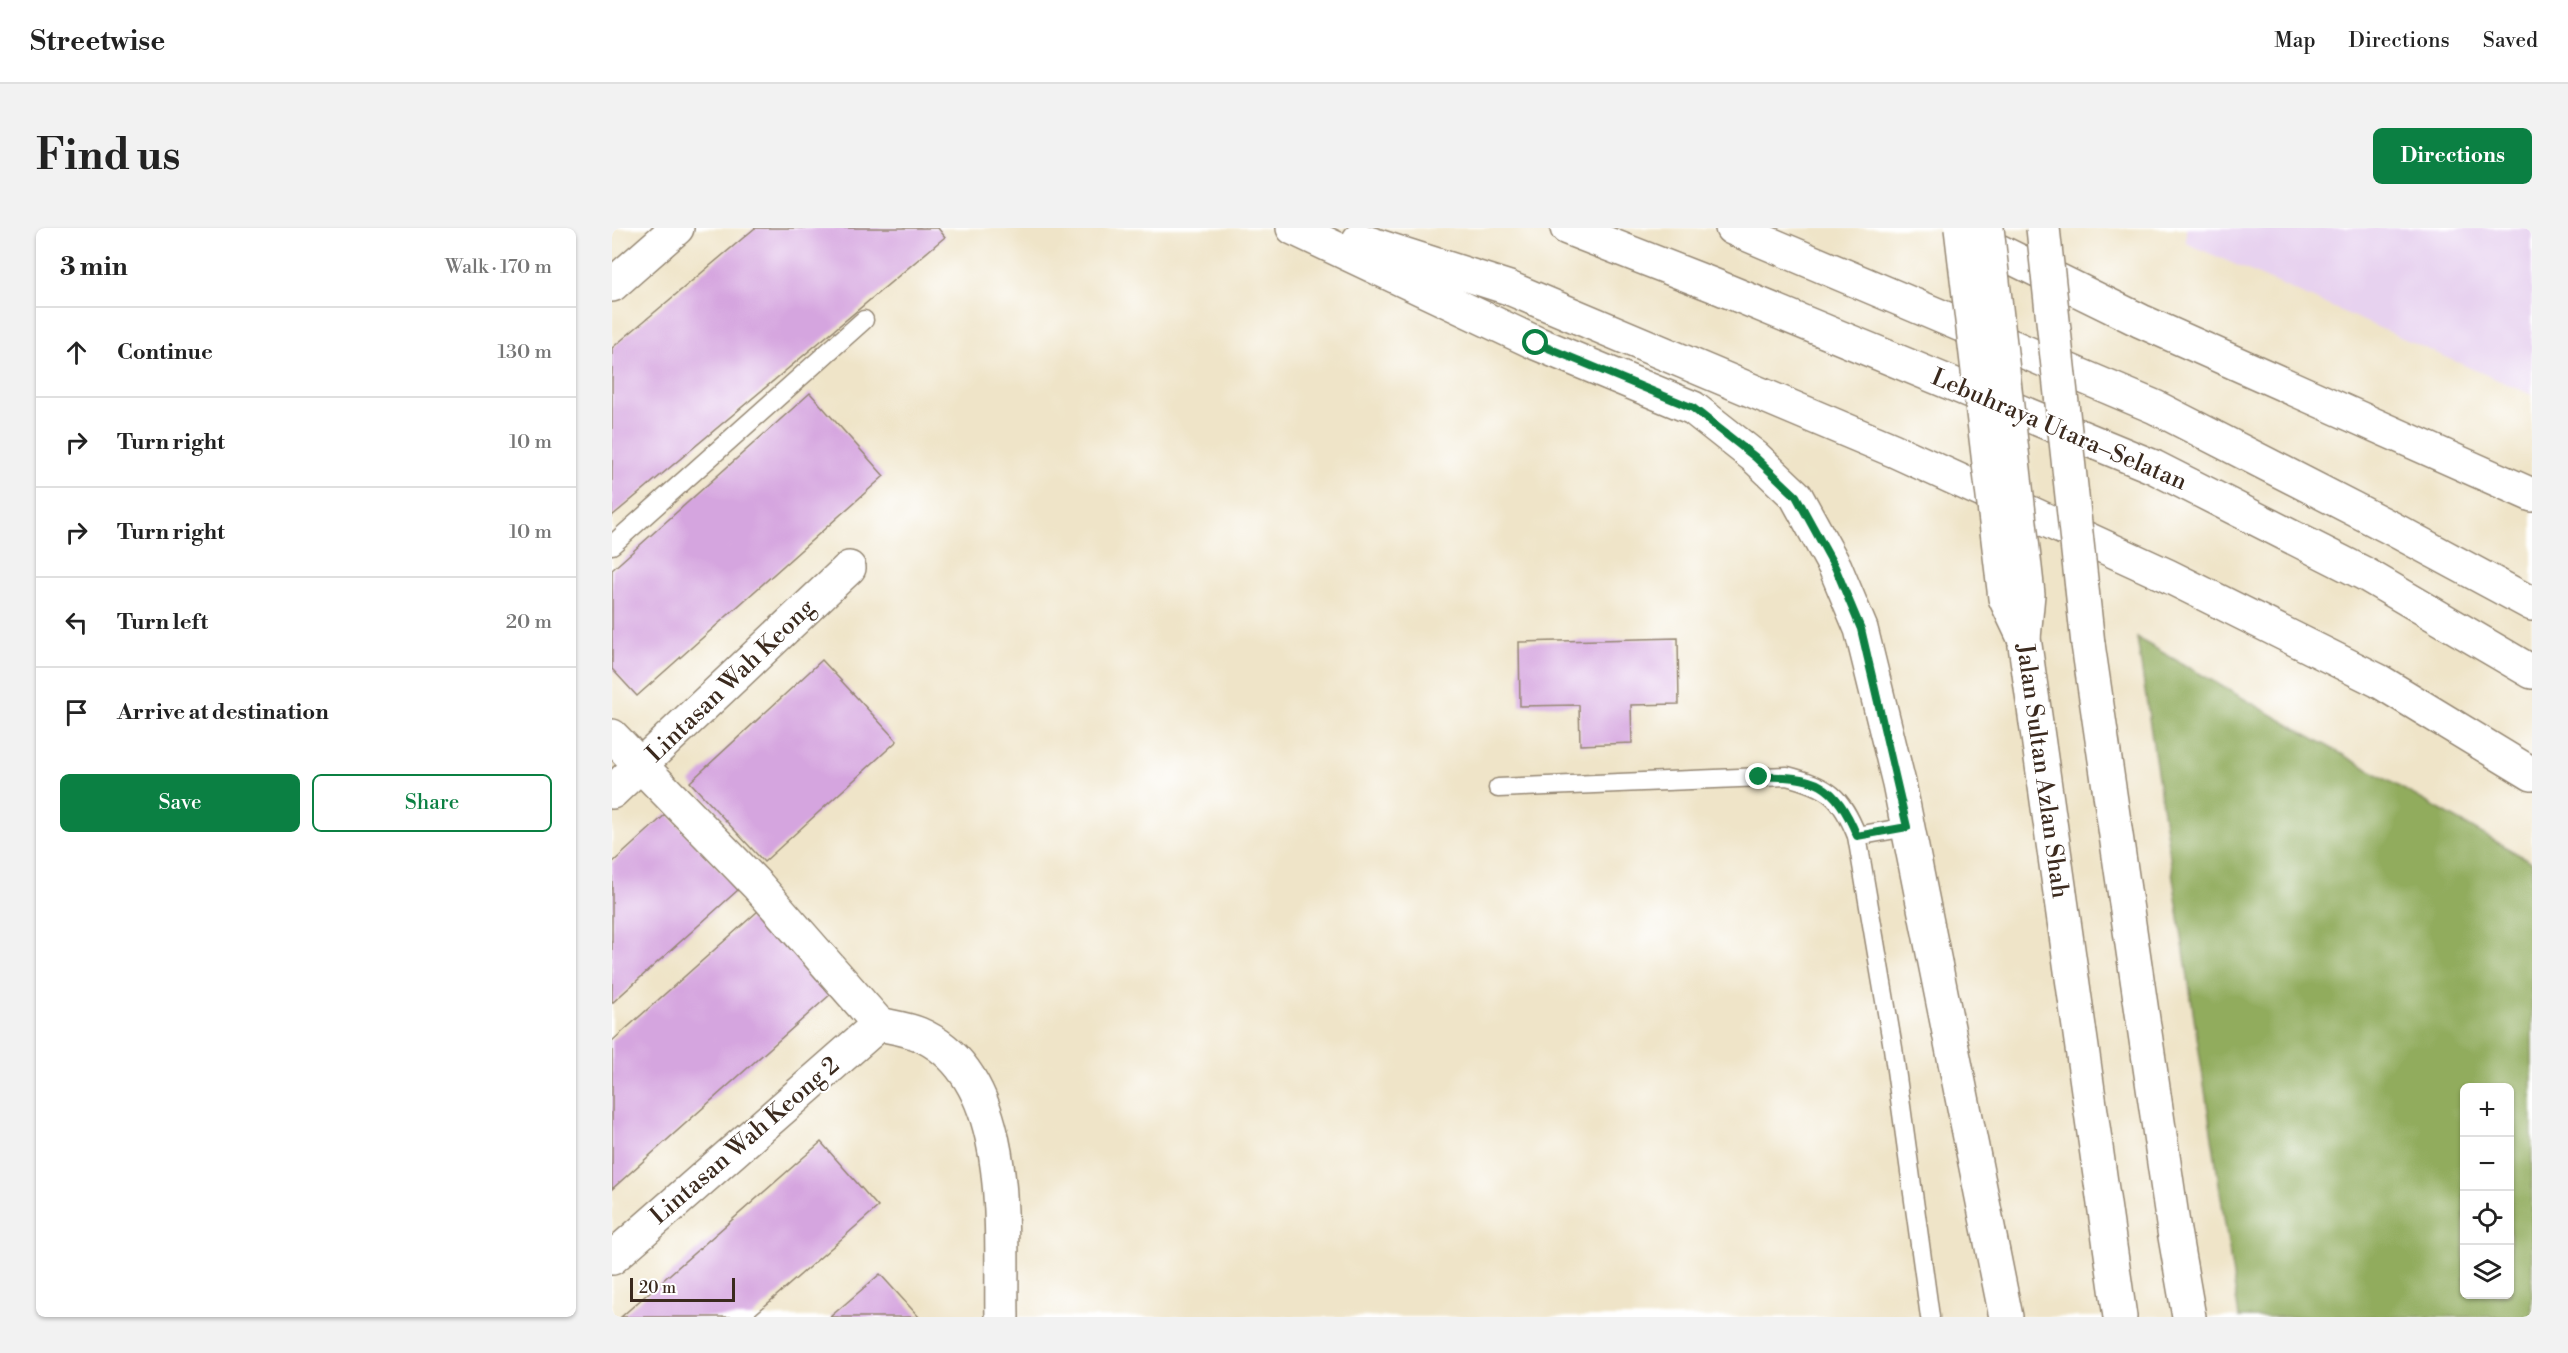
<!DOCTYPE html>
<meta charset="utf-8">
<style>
body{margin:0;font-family:"Libre Bodoni",serif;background:#f2f2f2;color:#222}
.controls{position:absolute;right:18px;bottom:18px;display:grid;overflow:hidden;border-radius:9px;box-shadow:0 2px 4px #0004}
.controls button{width:54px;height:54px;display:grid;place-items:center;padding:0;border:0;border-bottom:2px solid #e0e0e0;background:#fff;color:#222;font:30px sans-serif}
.scale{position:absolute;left:18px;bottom:15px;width:105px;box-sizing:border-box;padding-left:6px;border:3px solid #3b2a1e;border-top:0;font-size:16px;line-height:21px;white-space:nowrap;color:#3b2a1e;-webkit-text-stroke:4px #fff;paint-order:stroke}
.stop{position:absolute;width:18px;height:18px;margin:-14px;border:4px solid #0b8043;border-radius:50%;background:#fff}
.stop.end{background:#0b8043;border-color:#fff;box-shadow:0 2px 6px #0008}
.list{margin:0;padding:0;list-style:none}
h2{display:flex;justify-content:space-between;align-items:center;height:78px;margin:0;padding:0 24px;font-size:26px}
h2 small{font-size:20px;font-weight:400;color:#767676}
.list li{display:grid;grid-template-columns:39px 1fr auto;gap:18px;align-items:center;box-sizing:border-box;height:90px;padding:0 24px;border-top:2px solid #e0e0e0}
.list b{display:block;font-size:22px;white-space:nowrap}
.list em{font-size:20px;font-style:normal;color:#767676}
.actions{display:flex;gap:12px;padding:18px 24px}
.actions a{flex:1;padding:14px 0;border:2px solid #0b8043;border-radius:9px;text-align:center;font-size:21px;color:#0b8043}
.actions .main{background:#0b8043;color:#fff}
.icon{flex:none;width:33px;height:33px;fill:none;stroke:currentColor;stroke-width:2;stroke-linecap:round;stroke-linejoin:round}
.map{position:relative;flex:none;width:1920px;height:1089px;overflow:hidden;border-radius:9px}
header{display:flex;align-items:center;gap:36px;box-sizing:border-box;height:84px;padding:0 30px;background:#fff;border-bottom:2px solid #e0e0e0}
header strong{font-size:28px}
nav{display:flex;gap:33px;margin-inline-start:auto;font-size:21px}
.intro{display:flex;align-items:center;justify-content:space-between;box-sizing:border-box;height:144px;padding:0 36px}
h1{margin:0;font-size:42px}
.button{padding:15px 27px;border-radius:9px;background:#0b8043;color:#fff;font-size:21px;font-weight:700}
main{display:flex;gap:36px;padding:0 36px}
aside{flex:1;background:#fff;border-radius:9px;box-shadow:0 2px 4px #0004}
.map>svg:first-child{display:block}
</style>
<header>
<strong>Streetwise</strong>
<nav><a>Map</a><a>Directions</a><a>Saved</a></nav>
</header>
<div class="intro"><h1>Find us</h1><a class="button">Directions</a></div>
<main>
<aside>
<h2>3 min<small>Walk · 170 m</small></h2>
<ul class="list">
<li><svg class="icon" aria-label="ahead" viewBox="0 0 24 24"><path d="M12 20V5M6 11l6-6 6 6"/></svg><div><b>Continue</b></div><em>130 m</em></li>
<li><svg class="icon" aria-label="right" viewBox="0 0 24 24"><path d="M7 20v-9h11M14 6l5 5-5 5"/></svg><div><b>Turn right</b></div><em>10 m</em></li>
<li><svg class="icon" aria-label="right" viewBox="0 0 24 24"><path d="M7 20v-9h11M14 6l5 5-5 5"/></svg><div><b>Turn right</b></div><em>10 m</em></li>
<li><svg class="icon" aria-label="left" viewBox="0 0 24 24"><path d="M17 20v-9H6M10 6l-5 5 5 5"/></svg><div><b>Turn left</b></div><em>20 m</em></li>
<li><svg class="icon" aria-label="arrive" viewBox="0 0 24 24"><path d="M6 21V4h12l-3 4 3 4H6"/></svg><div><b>Arrive at destination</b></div></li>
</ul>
<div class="actions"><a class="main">Save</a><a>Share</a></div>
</aside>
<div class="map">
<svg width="1920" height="1089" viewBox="0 0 1920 1089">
<rect width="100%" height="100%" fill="#fff"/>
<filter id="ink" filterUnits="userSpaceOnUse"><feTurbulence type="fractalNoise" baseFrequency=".0167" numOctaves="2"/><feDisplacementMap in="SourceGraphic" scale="12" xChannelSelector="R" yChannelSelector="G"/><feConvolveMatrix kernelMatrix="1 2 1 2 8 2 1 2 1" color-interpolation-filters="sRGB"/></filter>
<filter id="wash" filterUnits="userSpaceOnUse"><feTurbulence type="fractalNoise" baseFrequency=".008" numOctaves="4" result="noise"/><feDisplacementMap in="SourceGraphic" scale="24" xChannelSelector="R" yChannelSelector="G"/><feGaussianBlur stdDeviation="1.35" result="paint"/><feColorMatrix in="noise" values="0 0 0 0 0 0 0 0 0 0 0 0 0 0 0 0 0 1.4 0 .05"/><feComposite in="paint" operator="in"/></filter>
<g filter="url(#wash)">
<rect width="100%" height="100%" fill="#efe4c8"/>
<polygon fill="#e7d2ef" points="1574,0 1920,0 1920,167 1574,15"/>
<path fill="#91ac5d" stroke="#666b3e" stroke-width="1.5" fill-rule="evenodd" d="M1525,410L1920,634V1089H1627ZM1852,860H1898V1066H1852Z"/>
<g id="blocks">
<g fill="#d5a5df">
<polygon points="143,0 326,0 333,9 0,288 0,120"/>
<polygon points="198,165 272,248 25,468 0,441 0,342"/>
<polygon points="1066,410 1067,476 1019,477 1020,515 968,517 967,477 908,478 907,414"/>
<polygon points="210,432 285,513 152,634 78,554"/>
<polygon points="55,585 126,662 0,775 0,635"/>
<polygon points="146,683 220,765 0,961 0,813"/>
<polygon points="209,914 266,979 140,1089 9,1089"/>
<polygon points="268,1046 307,1089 218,1089"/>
</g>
</g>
</g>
<g filter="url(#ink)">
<use href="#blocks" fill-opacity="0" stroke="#958773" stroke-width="1.5"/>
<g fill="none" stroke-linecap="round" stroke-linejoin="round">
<g stroke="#958773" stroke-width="21">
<g id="lane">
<polyline points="0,317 252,92"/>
<path d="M886,560L1175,548C1217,559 1229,568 1245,608L1281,820L1318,1089"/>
<polyline points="1245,608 1295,599"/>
</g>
</g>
<g stroke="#958773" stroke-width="36">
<g id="street">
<polyline points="0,57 65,0"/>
<polyline points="0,508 146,658 267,796"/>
<polyline points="0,564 237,340"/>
<path d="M267,796C280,799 295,801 307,806C404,848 388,1003 390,1089"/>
<polyline points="0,1030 267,796"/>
</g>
</g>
<g stroke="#958773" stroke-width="36">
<g id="primary">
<polyline points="681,0 924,115 1081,180 1143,229 1184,268 1223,339 1249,401 1287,555 1394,1089"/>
<polyline points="1354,7 1529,93 1920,267"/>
<polyline points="747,12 897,60 1281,222 1556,348 1767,453 1920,546"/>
<polyline points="1412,410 1508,1089"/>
<polyline points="1476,416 1562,1003 1577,1089"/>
</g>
</g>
<g stroke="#958773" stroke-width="36">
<g id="highway">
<polyline points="955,0 1101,57 1542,239 1753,346 1920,444"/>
<polyline points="1120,0 1543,179 1779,300 1920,376"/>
</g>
</g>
<use href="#lane" stroke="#fff" stroke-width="18"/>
<use href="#street" stroke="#fff" stroke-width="33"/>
<use href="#primary" stroke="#fff" stroke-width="33"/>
<use href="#highway" stroke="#fff" stroke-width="33"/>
<g stroke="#958773" stroke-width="36" stroke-linecap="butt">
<g id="primary-bridge">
<polyline points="1349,0 1393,370 1412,410"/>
<polyline points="1375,0 1416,366 1412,410"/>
<polyline points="1431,0 1476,416"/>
</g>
</g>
<use href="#primary-bridge" stroke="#fff" stroke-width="33"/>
</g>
</g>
<g fill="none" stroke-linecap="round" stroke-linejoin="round" filter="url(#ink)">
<path stroke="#0b8043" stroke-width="8" d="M924,115L1081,180L1143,229L1184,268L1223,339L1249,401L1295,599L1245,608C1223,555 1203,547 1147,549"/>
</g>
<g text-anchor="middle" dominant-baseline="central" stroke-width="4.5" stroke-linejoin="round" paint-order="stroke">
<g font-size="24" fill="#3b2a1e" stroke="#fff">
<text transform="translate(1447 202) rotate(23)">Lebuhraya Utara–Selatan</text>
<text transform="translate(119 453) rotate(-44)">Lintasan Wah Keong</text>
<text transform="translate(1430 543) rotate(82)">Jalan Sultan Azlan Shah</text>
<text transform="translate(133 913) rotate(-41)">Lintasan Wah Keong 2</text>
</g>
</g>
</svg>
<div class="controls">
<button>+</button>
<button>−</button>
<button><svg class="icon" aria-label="locate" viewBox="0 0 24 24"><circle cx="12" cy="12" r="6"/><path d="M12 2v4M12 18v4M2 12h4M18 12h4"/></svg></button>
<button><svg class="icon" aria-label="layers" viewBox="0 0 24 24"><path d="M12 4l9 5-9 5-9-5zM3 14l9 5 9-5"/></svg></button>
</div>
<div class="scale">20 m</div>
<div class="stop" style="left:924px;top:115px"></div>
<div class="stop end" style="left:1147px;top:549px"></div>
</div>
</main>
